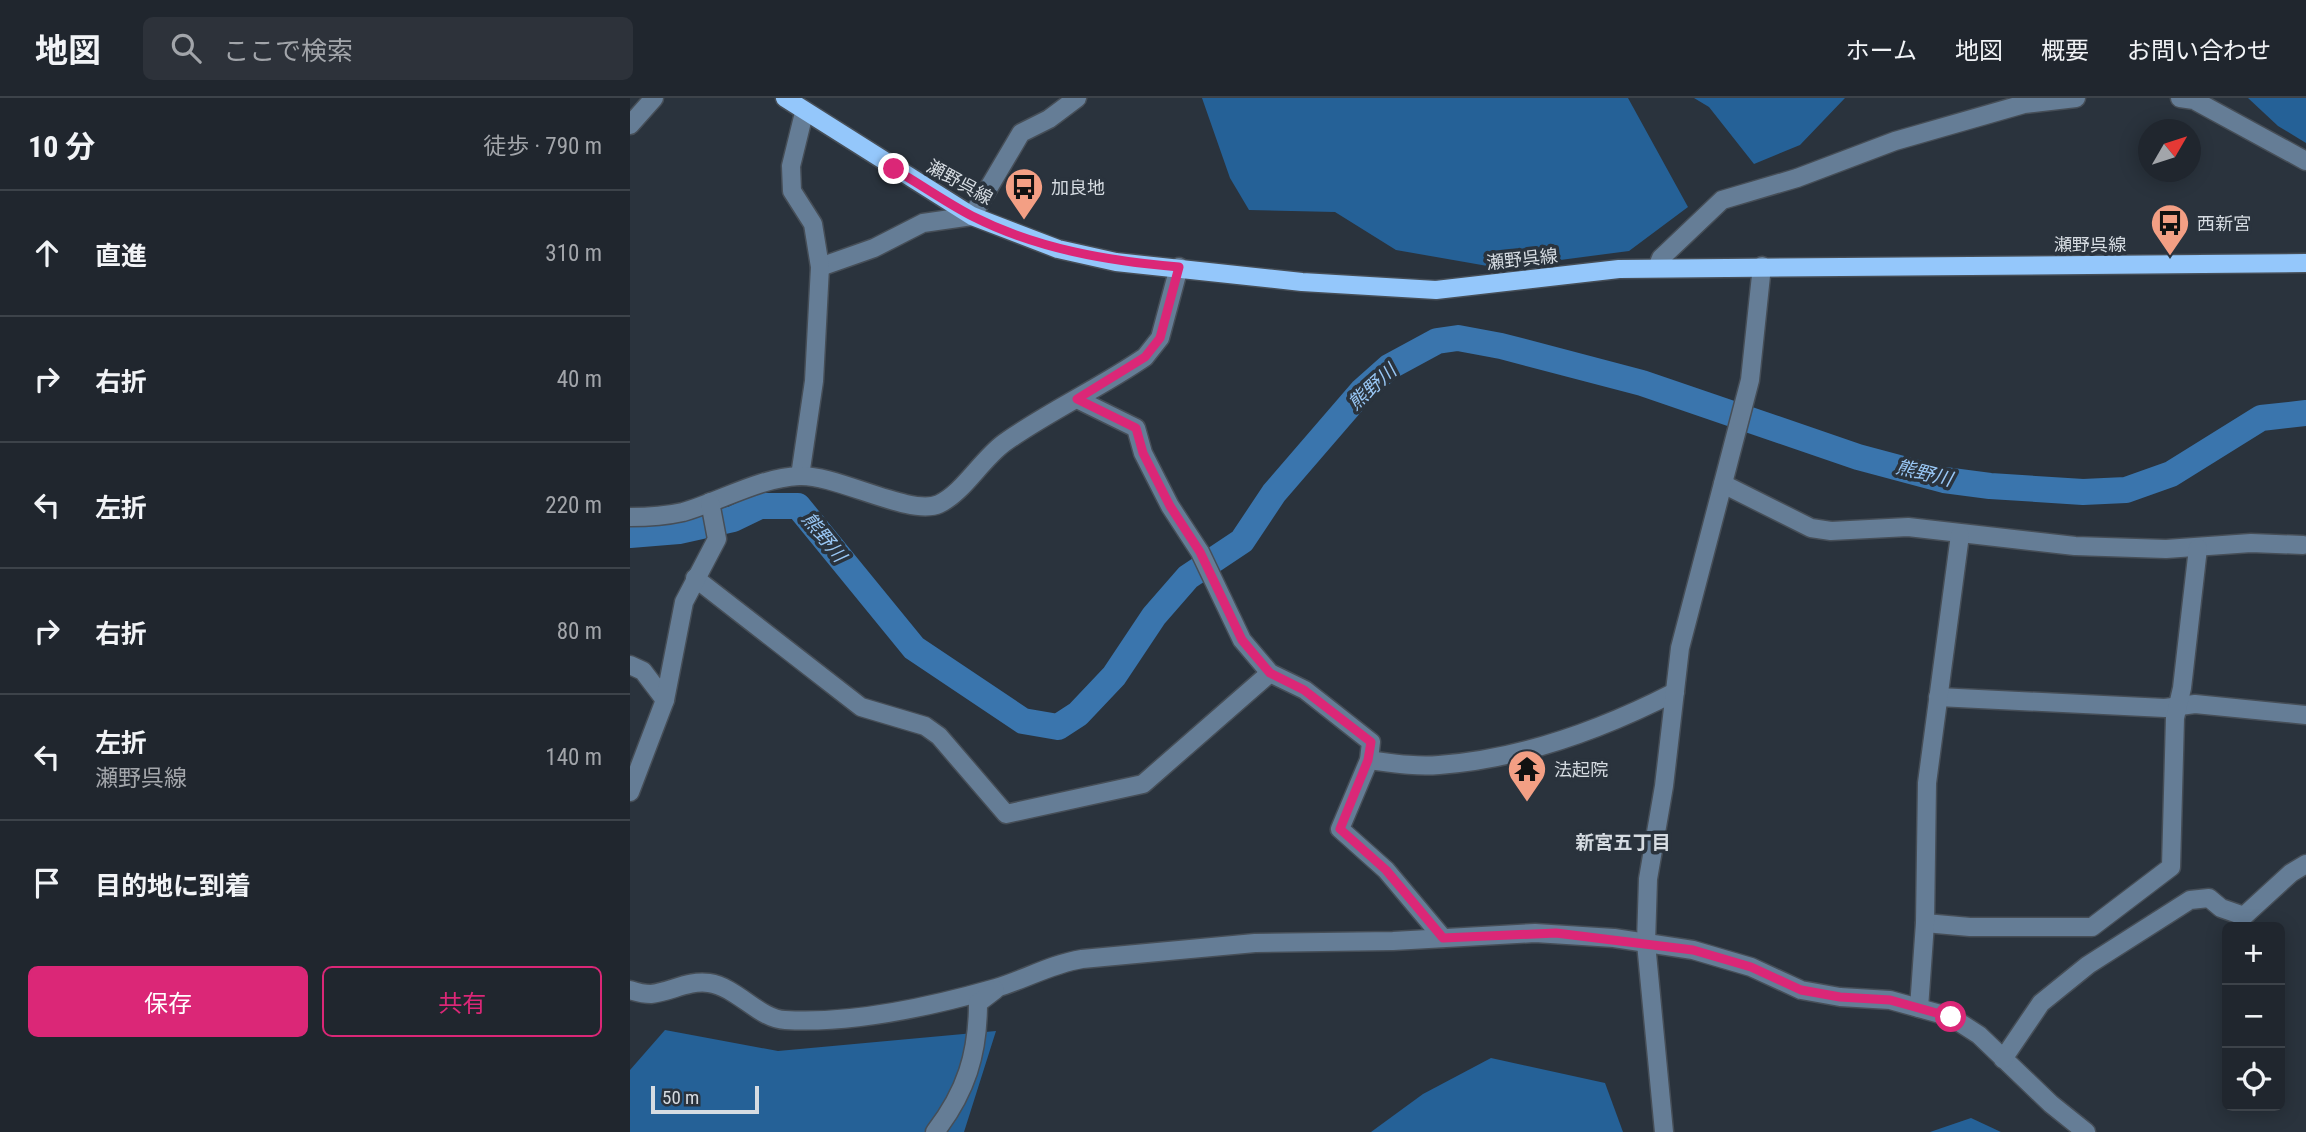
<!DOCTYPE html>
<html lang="ja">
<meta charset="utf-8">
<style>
body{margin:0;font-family:"Roboto Condensed","Noto Sans JP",sans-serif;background:#2d323a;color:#f1f3f6}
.controls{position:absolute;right:21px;bottom:21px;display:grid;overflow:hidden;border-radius:10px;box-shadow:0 4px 18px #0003}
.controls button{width:63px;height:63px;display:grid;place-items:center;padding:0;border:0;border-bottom:2px solid #3d434a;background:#20262e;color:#f1f3f6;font:35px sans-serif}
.compass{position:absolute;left:1508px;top:21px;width:63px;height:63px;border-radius:50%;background:#20262e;box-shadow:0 4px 18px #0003;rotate:51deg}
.scale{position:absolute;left:21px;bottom:18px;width:108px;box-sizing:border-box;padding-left:7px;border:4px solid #d6dce2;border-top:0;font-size:19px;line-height:24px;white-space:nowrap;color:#d6dce2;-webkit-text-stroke:5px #2a333d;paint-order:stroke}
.stop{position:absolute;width:21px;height:21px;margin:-16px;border:5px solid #db2777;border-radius:50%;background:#fff}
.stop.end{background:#db2777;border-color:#fff;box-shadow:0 2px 7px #0008}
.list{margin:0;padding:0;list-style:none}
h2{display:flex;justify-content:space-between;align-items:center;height:91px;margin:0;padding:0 28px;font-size:30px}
h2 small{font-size:23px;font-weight:400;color:#a2a5aa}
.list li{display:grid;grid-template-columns:46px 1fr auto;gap:21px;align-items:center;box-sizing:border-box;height:126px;padding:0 28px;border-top:2px solid #3d434a}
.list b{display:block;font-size:26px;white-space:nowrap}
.list p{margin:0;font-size:23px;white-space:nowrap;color:#a2a5aa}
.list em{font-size:23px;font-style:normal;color:#a2a5aa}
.actions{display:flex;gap:14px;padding:21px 28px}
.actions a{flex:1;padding:16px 0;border:2px solid #db2777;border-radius:10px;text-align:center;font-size:24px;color:#db2777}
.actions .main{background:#db2777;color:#fff}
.icon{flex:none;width:38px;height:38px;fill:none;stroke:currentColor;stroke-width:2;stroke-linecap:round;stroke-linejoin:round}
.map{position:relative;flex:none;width:1676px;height:1034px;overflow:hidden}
header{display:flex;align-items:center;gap:42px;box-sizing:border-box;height:98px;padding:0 35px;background:#20262e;border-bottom:2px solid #3d434a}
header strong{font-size:33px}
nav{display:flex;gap:38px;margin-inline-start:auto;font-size:24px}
.search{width:490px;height:63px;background:#2d323a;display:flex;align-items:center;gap:18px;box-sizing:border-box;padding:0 24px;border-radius:10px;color:#a2a5aa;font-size:26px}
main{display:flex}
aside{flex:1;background:#20262e}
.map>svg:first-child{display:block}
</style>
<header>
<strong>地図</strong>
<div class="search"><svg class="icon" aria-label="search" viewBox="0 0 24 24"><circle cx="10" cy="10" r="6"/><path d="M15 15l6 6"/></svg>ここで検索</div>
<nav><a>ホーム</a><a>地図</a><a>概要</a><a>お問い合わせ</a></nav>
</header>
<main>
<aside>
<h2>10 分<small>徒歩 · 790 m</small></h2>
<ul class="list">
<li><svg class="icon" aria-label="ahead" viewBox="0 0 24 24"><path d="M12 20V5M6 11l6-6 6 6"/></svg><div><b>直進</b></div><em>310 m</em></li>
<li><svg class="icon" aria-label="right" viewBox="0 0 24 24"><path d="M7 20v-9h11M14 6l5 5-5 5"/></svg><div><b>右折</b></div><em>40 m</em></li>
<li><svg class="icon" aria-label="left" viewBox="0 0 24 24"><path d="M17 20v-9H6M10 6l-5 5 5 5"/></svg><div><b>左折</b></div><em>220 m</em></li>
<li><svg class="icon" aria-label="right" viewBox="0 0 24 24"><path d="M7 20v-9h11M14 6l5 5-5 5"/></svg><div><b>右折</b></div><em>80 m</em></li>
<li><svg class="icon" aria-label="left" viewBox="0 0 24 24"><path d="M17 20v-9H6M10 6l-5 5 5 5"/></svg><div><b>左折</b><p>瀬野呉線</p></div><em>140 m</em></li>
<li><svg class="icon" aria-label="arrive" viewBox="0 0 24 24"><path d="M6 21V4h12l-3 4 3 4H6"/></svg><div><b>目的地に到着</b></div></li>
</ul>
<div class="actions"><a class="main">保存</a><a>共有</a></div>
</aside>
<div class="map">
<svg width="1676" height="1034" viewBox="0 0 1676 1034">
<rect width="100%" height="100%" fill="#2a333d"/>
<g fill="#256197">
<polygon points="572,0 998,0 1058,109 999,153 869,170 766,152 705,114 619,112 600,80"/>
<polygon points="1064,0 1215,0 1170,47 1124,66 1079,9"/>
<polygon points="1618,0 1676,0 1676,45 1648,28"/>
<polygon points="35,932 148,953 366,933 334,1034 0,1034 0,972"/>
<polygon points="861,960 975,985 993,1034 741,1034 793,996"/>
<polygon points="1341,1020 1371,1034 1300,1034"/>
</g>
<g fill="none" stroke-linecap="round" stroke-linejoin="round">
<polyline stroke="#3a75ad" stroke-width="26" points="0,437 49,433 103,421 130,408 168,408 284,550 393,623 428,629 448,616 484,578 524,518 558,479 612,443 644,395 732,293 759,269 807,243 828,240 871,248 1012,285 1228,359 1314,382 1360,388 1453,394 1496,392 1541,376 1631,320 1676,315"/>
<g stroke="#464e57" stroke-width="21">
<g id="minor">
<polyline points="1550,0 1564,2 1676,63"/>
<polyline points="0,27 24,0"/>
<polyline points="190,169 244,150 293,125 342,118 391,35 419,21 447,0"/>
<polyline points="1027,170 1031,160 1092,102 1167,80 1265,43 1394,6 1446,0"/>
<polyline points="447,301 506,330 513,355 540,408 570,454 612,542 640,575 675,592 741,644 739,662 710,731 756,772 813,840"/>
<polyline points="170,378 184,283 190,169 183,126 162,93 161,68 174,15"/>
<polyline points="1093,386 1181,430 1201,433 1278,429 1445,448 1536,451 1621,445 1673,447"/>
<path d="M0,419C18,419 35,418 53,414C91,403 129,380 169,378C206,376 280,419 309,406C333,395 351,362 374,345C419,313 470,290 515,259L530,240L549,169"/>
<polyline points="65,480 231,609 295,628 309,638 376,716 513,686 640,575"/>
<polyline points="0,567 13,573 35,602"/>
<polyline points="1308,599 1535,610 1565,606 1676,617"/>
<path d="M739,662C762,665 785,669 809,667C890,661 973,631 1045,594"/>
<polyline points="0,694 35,602 54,504 87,441 80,404"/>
<polyline points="1295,825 1340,829 1462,829 1541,769 1545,620 1552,590 1568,450"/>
<path d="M0,892C6,894 15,896 21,896C41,894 58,882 79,885C107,889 129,921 155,922C220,926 303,908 366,890C396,881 421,866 452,861L625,845L763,843L905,835L984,840L1063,852L1121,869L1171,892L1210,899L1260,902L1321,919L1349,937L1421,1006L1456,1034"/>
<polyline points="1289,910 1295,825 1297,685 1330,437"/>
<polyline points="1373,961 1411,905 1458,867 1560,802 1579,800 1591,810 1614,818 1661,775 1676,766"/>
<path d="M305,1034C336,994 348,956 348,905L365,892"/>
<polyline points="1034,1034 1016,845 1018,781 1034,688 1050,550 1120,282 1132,168"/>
</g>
</g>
<g stroke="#464e57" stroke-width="21">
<polyline id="major" points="155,0 342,118 428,151 486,164 672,184 806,192 989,171 1676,165"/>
</g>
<use href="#minor" stroke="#657d96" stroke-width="18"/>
<use href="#major" stroke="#94c7fb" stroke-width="18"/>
</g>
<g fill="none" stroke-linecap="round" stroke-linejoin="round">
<path stroke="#db2777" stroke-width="9" d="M264,71C290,86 315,104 342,118C407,151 478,163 549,169L530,240L515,259L447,301L506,330L513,355L540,408L570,454L612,542L640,575L674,592L741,644L738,662L710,731L756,772L813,840L926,835L1063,852L1121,869L1171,892L1210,899L1260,902L1321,919"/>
</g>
<defs>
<g id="bus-pin" transform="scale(2.0125)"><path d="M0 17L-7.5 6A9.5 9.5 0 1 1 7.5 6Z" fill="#f39f84" stroke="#2a333d"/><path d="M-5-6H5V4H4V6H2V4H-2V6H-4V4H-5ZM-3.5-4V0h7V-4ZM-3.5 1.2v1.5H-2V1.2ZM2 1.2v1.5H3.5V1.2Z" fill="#111"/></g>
<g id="temple-pin" transform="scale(2.0125)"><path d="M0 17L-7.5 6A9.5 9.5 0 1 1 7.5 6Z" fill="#f39f84" stroke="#2a333d"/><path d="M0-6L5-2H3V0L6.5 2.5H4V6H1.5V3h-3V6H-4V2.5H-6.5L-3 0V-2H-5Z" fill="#111"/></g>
</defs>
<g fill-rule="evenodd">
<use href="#bus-pin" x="394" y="89"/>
<use href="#bus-pin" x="1540" y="125"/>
<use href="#temple-pin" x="897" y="671"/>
</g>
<g text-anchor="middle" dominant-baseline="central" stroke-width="7" stroke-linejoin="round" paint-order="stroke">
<g font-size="18" fill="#d6dce2" stroke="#2a333d">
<text transform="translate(330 84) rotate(29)">瀬野呉線</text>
<text x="1460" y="146">瀬野呉線</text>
<text transform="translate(892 161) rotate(-6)">瀬野呉線</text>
</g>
<g font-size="18" fill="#d6dce2" stroke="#2a333d" text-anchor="start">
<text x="421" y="89">加良地</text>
<text x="1567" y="125">西新宮</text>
<text x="924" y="671">法起院</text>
</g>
<g font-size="19" font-style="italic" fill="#99c7f5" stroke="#2a333d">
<text transform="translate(742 289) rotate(-42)">熊野川</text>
<text transform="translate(1294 375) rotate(14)">熊野川</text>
<text transform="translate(194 439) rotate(51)">熊野川</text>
</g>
<g font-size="19" font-weight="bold" fill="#d6dce2" stroke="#2a333d">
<text x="993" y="744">新宮五丁目</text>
</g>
</g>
</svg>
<div class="controls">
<button>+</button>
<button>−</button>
<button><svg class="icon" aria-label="locate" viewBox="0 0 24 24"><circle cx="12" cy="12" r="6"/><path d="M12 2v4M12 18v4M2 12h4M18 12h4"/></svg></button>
</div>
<svg class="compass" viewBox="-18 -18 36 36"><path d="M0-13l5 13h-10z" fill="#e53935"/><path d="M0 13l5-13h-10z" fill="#a2a5aa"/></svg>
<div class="scale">50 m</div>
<div class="stop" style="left:1321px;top:919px"></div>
<div class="stop end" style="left:264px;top:71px"></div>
</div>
</main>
